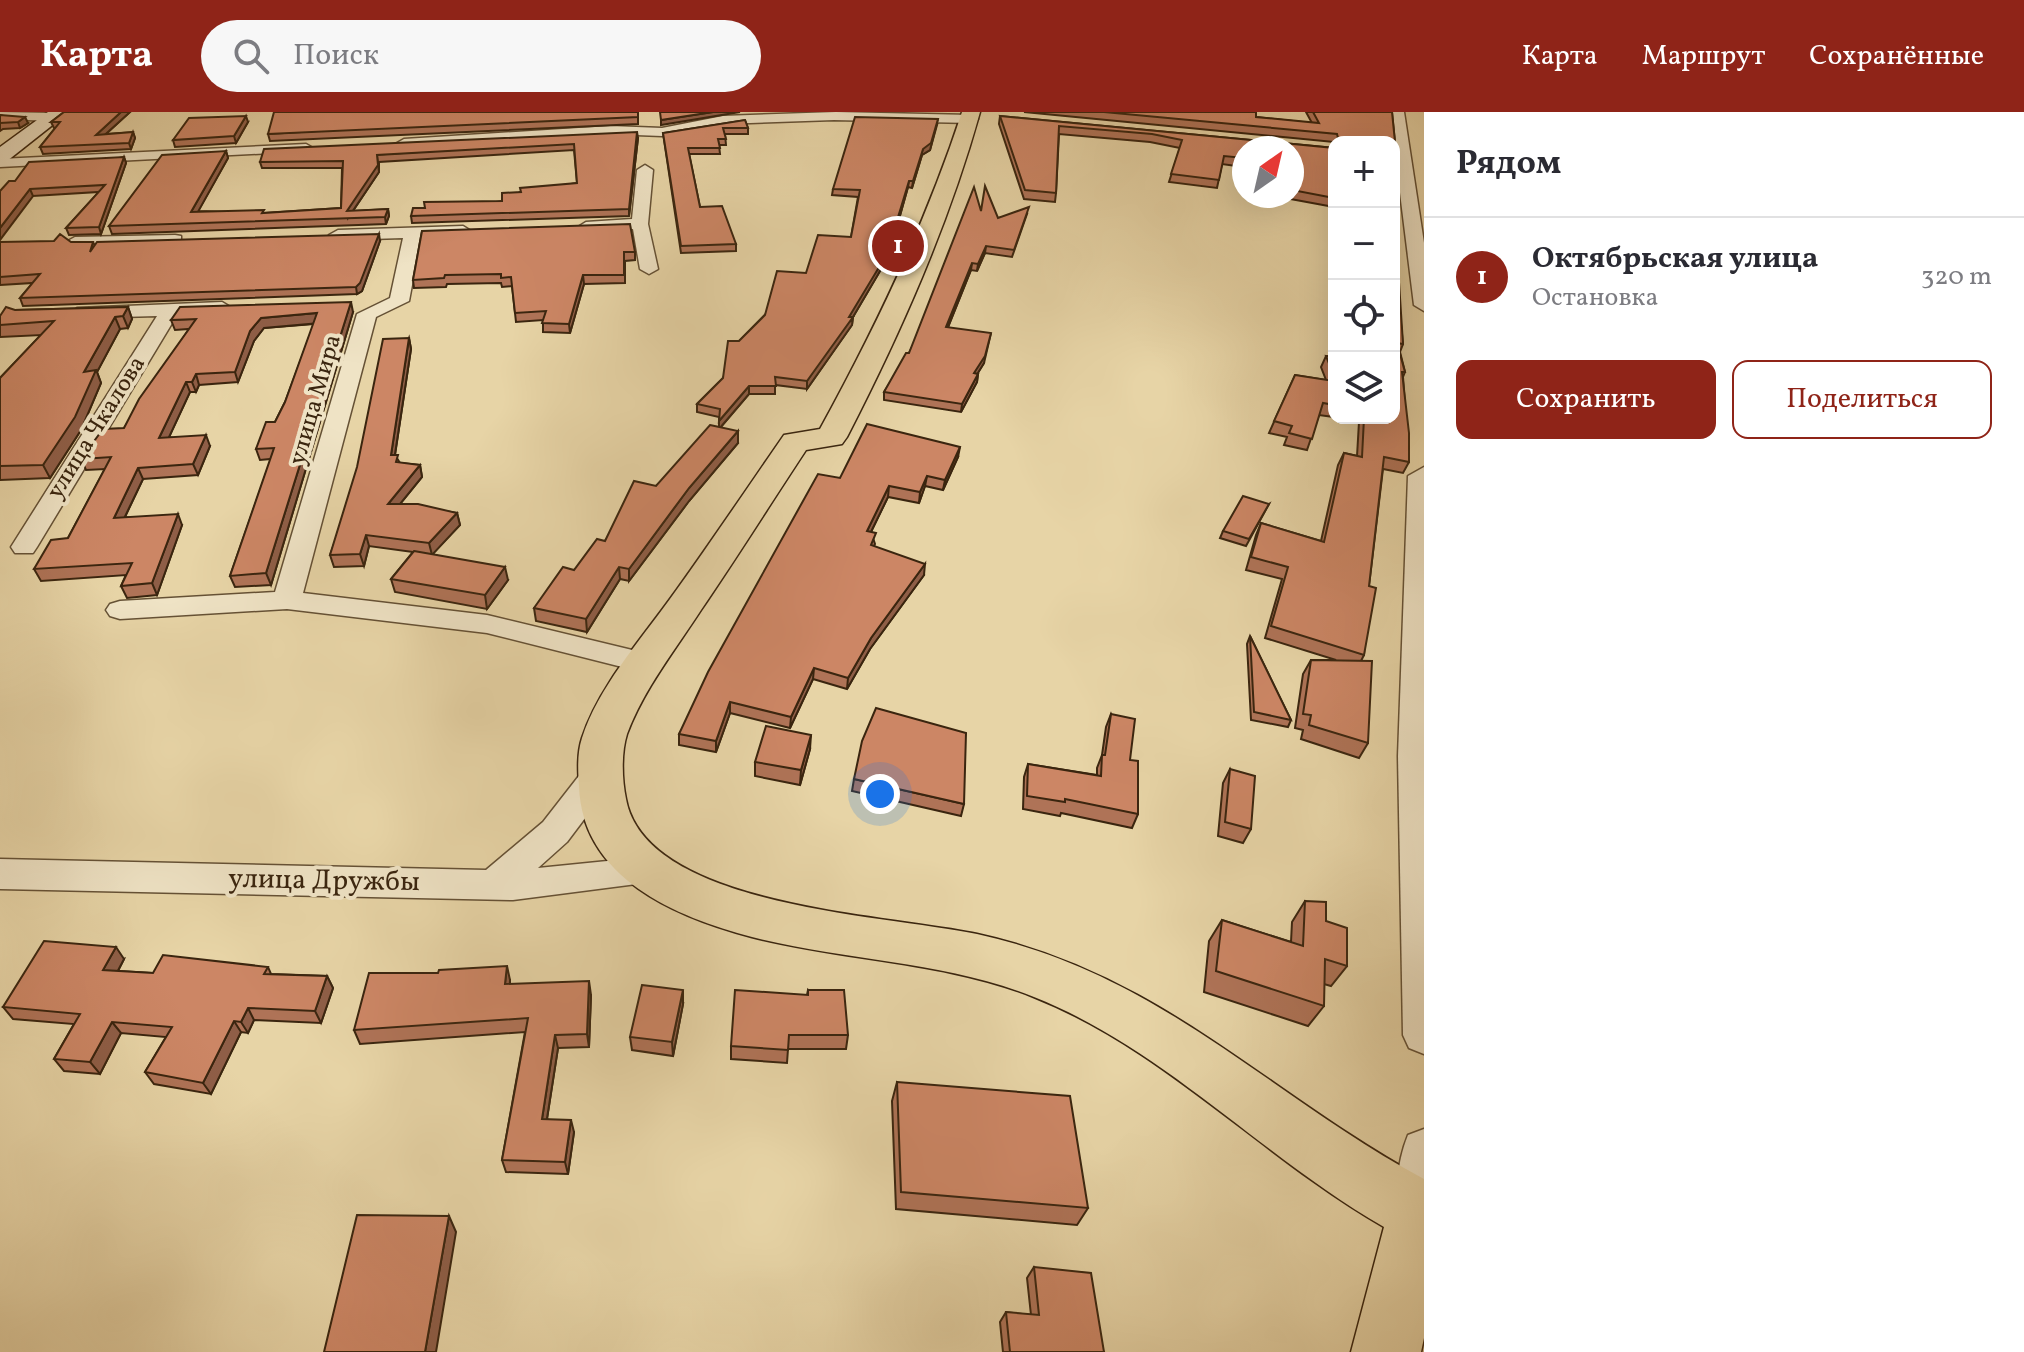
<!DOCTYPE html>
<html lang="ru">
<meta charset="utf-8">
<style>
body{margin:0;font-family:Vollkorn,serif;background:#f7f7f7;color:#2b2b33}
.controls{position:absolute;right:24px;top:24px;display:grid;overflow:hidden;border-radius:16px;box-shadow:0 8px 32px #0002}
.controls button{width:72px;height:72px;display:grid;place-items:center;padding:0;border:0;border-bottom:2px solid #e1e1e2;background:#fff;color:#2b2b33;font:40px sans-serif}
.compass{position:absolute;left:1232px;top:24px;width:72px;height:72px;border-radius:50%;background:#fff;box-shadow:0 8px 32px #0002;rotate:34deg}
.you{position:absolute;left:880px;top:682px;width:28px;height:28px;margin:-20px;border:6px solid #fff;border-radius:50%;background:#1a73e8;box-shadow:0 0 0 12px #1a73e833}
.badge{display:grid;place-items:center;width:52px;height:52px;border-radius:50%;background:#8f2418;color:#fff;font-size:26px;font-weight:700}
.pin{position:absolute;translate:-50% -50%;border:4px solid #fff;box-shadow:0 2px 8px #0006}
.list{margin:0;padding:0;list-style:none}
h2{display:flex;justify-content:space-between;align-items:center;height:104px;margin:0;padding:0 32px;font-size:34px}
h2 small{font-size:26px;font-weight:400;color:#7c7c81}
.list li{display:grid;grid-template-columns:52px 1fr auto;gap:24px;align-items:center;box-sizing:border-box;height:120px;padding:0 32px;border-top:2px solid #e1e1e2}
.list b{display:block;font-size:30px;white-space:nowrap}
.list p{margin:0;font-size:26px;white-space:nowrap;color:#7c7c81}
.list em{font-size:26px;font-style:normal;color:#7c7c81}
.actions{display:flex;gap:16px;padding:24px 32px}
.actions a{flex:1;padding:18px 0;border:2px solid #8f2418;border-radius:16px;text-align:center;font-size:28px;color:#8f2418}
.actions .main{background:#8f2418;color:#fff}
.icon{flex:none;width:44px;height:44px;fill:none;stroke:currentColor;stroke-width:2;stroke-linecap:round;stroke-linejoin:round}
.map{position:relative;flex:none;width:1424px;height:1240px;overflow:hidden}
header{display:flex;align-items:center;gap:48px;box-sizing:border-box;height:112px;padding:0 40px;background:#8f2418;color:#fff}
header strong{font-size:38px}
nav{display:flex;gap:44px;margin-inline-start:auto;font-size:28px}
.search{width:560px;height:72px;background:#f7f7f7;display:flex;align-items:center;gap:20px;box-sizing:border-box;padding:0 28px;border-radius:44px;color:#7c7c81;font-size:30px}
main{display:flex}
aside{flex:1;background:#fff}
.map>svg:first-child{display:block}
</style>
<header>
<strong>Карта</strong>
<div class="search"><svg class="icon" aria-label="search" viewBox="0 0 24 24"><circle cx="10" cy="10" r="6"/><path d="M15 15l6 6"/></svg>Поиск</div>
<nav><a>Карта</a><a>Маршрут</a><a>Сохранённые</a></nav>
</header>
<main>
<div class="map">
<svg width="1424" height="1240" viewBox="0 0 1424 1240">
<rect width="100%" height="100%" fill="#e7d4a6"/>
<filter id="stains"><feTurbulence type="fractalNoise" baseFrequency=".0025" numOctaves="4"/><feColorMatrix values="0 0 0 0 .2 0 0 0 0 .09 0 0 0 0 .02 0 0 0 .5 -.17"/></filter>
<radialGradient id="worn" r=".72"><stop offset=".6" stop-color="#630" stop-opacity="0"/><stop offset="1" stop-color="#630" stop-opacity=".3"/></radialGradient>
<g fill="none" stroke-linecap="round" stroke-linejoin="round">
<g stroke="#655135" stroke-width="3">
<g id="street">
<polygon points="0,0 53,1 60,5 53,9 0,7"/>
<polygon points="836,0 971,3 978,7 971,11 834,8 723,12 662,24 610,22 404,35 397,31 404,27 610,14 662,16 723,4"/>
<polygon points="1390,0 1404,0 1424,131 1424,199 1414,193"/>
<polygon points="306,32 313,36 311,39 0,55 0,47"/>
<polygon points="645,53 653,58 648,112 658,157 649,162 640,157 633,117 586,120 578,115 586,110 632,107 637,58"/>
<polygon points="463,114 471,119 469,123 421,125 409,189 376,205 303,481 487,503 657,544 661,551 657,558 646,561 487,521 287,497 120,507 110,504 106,498 110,492 120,489 275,480 357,202 390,186 403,126 338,128 329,123 338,118"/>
<polygon points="175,123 181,124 181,132 75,135 66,130 75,125"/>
<polygon points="222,190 232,196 229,200 177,203 37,435 33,441 15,441 11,435 157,204 84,206 77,204 74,200 77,196"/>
<polygon points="1424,355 1424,942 1409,936 1403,923 1398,644 1408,364"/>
<polygon points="601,648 613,651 618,660 613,669 567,730 538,756 647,745 660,749 665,759 660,769 513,788 0,777 0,747 486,758 543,710 589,651"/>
<path d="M1424,1017V1122L1420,1123L1404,1116C1392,1090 1397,1050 1408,1023Z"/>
</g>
</g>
<g stroke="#3a250f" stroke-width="3">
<polygon id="secondary" points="48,0 69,0 7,49 0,51 0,35"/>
</g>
<g stroke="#3a250f" stroke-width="3">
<path id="primary" d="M962,0H980C948,114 901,220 847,325L842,332L806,338C771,391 737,445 701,498C675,538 644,577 627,622C621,641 622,668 626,687C646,796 890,803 977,822C1161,862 1267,982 1424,1067V1226L1421,1240H1351L1384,1115C1263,1046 1165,937 1034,885C945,849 845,849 752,825C676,805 582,766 579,674C578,659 577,641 582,626C598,576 639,530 670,487C709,433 746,378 784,323L820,317C876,215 926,111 962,0Z"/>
</g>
<use href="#street" fill="#efe3c5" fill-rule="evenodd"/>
<use href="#secondary" fill="#efe3c5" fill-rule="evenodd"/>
<use href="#primary" fill="#e7d4a6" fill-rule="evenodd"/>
</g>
<g fill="#af7357" stroke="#3a250f" stroke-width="2">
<polygon points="64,0 130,0 106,22 133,20 135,26 131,37 43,42 40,35 55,16 54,16 51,10"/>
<polygon points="638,0 638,12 270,29 268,22"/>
<polygon points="1024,0 1256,0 1256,5 1312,11 1306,0 1392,0 1396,40 1395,97 1394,99 1394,30 1334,30"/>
<polygon points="0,3 28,11 20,16 3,17 0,19"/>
<polygon points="1000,4 1334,36 1334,95 1285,86 1286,84 1292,84 1292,65 1294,60 1292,60 1292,36 1244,36 1244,55 1222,52 1217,76 1169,70 1180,36 1150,30 1059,22 1056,81 1055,90 1024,87 999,12"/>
<polygon points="745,8 748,16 748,22 725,22 726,33 719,33 720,42 689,42 700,95 736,132 736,139 681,141 663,21"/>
<polygon points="248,10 236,31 175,35 173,28"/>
<polygon points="937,13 930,38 922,43 912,76 908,75 892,132 887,132 883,154 853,205 852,213 807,277 775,273 775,282 749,282 720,316 738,331 689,389 629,469 620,467 587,520 536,509 534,496 605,429 656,374 719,315 719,305 697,300 697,292 723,266 739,229 806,161 851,125 858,85 832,83 833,77"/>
<polygon points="638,26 629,104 412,111 411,104 502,89 520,80 577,71 574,38 379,50 379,60 353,99 388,97 389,104 386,112 112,122 109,114 226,39 228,46 198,99 265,101 341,96 342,56 262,56 260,50"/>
<polygon points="124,45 126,51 101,122 69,123 66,116 99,80 33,84 15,69"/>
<polygon points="981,99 998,106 1027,102 1012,145 985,141 977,159 971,158 948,215 984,251 977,262 978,262 977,270 961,300 884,288 884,280 909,241"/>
<polygon points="422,119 635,140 635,148 625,149 625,171 584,172 570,221 543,220 543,208 516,210 512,174 502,175 501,171 447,172 446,175 414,176 413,168"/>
<polygon points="380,129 362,179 357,182 23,194 20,186 33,171 0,173 0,130 93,130 95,134"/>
<polygon points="1394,138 1403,232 1400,240 1405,260 1403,265 1409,350 1403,361 1383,357 1369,474 1364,543 1361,549 1368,631 1359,646 1301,627 1303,618 1295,616 1303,562 1311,548 1336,548 1265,526 1282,467 1246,458 1256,423 1261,411 1321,429 1338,353 1344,341 1357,344 1359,310 1338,306 1394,306"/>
<polygon points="128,195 132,207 128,216 120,217 97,260 101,271 81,318 50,366 0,368 0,266 41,223 0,225 0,204 15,198"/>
<polygon points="353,200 271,473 235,475 230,464 271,347 260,348 256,337 275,310 285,290 314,212 264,216 254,229 238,270 199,273 196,280 190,280 169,325 210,334 198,363 143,367 125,405 182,413 157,483 127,486 121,474 126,463 41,469 34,457 68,426 105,357 86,358 81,347 124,316 189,217 175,218 171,208"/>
<polygon points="409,226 411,237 395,343 400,351 420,353 422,365 400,392 457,401 460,413 432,442 508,468 487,497 395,480 391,467 413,440 369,434 364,454 334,455 330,443"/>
<polygon points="1326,244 1334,245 1334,305 1319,303 1307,338 1284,333 1287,325 1269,321 1295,263 1326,268 1321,255"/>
<polygon points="958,345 943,378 925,374 919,391 888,385 871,420 875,432 874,434 924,463 870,537 847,577 813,567 790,616 730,601 716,640 679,633 679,622 840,366"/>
<polygon points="1269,392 1246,434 1220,426 1223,419"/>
<polygon points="1250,524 1291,608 1288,615 1251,608 1247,532"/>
<polygon points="1111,602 1130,648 1138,702 1132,716 1061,701 1060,704 1023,697 1024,665 1028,652 1097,663 1097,656 1102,643 1106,615"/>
<polygon points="810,637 800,673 755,664 755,650"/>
<polygon points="1230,657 1251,717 1243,731 1218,724 1223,671"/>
<polygon points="854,667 964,692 961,704 852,679"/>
<polygon points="1305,789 1326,809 1347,854 1331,874 1324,872 1324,894 1308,914 1204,880 1209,829 1222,808 1291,830 1292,810"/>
<polygon points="124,847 118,859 153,861 268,855 271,862 327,864 333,876 321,911 254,908 248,921 241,920 211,982 154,972 145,960 166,925 121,921 100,962 64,959 54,947 74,912 13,907 3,895"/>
<polygon points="510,868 510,872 591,883 589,935 558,936 547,1007 574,1020 568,1062 506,1060 502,1048 525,920 360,932 354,918"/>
<polygon points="808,878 848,923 846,937 788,937 787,951 731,947 731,934 807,883"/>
<polygon points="683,892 673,944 632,938 630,925"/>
<polygon points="897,970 1088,1096 1077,1113 896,1097 892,989"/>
<polygon points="1034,1155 1104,1240 1003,1240 1000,1210 1006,1200 1031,1203 1027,1166"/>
</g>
<g fill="#8f5e47" stroke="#3a250f" stroke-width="2">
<polygon points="121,0 130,0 98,29 96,23"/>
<polygon points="713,0 740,0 661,13 661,8"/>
<polygon points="246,4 248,10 236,31 234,24"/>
<polygon points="25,5 28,11 20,16 18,10"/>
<polygon points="938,7 930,38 922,43 912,76 913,69 923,37"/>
<polygon points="133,20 135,26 131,37 129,31"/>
<polygon points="637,20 638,26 629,104 629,97"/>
<polygon points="226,39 228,46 194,107 191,100"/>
<polygon points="377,43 379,60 348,106 347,99"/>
<polygon points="124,45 126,51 101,122 99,115"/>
<polygon points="909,69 908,75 892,132 892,125"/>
<polygon points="30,77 33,84 0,128 0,116"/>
<polygon points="388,97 389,104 386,112 385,105"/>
<polygon points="379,122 380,129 362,179 357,182 356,175"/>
<polygon points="888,125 883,154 850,210 853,205 852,213 807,277 807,269 849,205"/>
<polygon points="986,134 985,141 977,159 978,152"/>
<polygon points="972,151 971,158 945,223 946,215"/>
<polygon points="583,163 584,172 570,221 569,212"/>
<polygon points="351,190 353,200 271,473 266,461"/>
<polygon points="128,195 132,207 128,216 123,204"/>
<polygon points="317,201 320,211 264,216 254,229 238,270 235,260 250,219 261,206"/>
<polygon points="115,205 120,217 97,260 101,271 81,318 50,366 43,353 84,260"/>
<polygon points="991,221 984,251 973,269 974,261"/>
<polygon points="409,226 411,237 393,355 391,343"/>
<polygon points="196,262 199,273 196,280 192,270"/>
<polygon points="978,262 977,270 961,300 962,292"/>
<polygon points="186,270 190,280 164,336 159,326"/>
<polygon points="749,274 749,282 719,317 719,309"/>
<polygon points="738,319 738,331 689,389 629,469 629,457 689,376"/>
<polygon points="206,323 210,334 198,363 193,352"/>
<polygon points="960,335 958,345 943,378 945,368"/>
<polygon points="420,353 422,365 391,403 388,392"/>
<polygon points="138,356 143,367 119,417 114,406"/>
<polygon points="927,364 925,374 919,391 920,380"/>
<polygon points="889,374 888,385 866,430 867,419"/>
<polygon points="457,401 460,413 432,443 429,431"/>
<polygon points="178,402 182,413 157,483 152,471"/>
<polygon points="366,423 369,434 364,454 360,442"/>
<polygon points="925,452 924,463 870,537 847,577 848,566 871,526"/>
<polygon points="505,455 508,468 487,497 485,483"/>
<polygon points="619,455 620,467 587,520 586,507"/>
<polygon points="814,556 813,567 790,616 791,605"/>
<polygon points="730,590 730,601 716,640 716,629"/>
<polygon points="811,623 810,637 800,673 801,658"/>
<polygon points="116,835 124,847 112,870 103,858"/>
<polygon points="507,854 510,868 509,885 505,872"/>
<polygon points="327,864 333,876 321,911 315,899"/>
<polygon points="589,869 591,883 589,935 587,922"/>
<polygon points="683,878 683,892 673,944 672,930"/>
<polygon points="248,896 254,908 248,921 241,910"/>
<polygon points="234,909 241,920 211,982 203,971"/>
<polygon points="112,910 121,921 100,962 90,950"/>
<polygon points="555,923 558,936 545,1019 542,1007"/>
<polygon points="571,1008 574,1020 568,1062 565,1050"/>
<polygon points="449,1104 456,1120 436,1240 425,1240"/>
</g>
<g fill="#cc8665" stroke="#3a250f" stroke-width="2">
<polygon points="64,0 121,0 96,23 133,20 129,31 40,35 60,10 51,10"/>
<polygon points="274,0 638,0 638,5 268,22"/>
<polygon points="660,0 713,0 661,8"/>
<polygon points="1104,0 1256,0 1256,5 1319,11 1313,0 1392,0 1396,40 1395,97 1394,30 1339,30 1337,22"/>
<polygon points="0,3 25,5 18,10 0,11"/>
<polygon points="246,4 234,24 173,28 189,6"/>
<polygon points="1000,4 1334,36 1334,86 1292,78 1292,66 1296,52 1292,51 1292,36 1244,36 1244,46 1224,44 1219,68 1171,62 1182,28 1152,22 1059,14 1056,81 1025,78"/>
<polygon points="855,5 938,7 931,31 923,37 913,69 909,69 892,125 888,125 884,147 849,205 853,205 807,269 775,265 776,274 749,274 719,309 720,297 697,292 723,266 728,229 739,229 765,203 777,159 806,161 818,123 851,125 860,78 833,77"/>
<polygon points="745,8 748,16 723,16 726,27 718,27 720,36 688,36 700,95 722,94 736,132 681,134 663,21"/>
<polygon points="637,20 629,97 411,104 413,96 425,96 424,90 502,89 502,81 521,80 520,76 577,71 574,32 377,43 378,53 347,99 388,97 385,105 109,114 162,43 226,39 191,100 264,98 262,101 341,96 343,49 260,50 264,37"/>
<polygon points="124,45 99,115 66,116 105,73 30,77 0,116 0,79 9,69 15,69 29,50"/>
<polygon points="985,74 998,106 1029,95 1014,138 986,134 978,152 972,151 946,215 991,221 985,244 974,261 978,262 962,292 884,280 906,241 909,241 974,75 981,99"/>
<polygon points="630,112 635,140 624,140 624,163 583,163 569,212 542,211 546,199 515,201 511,165 501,166 501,162 445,163 444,166 413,168 422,119"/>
<polygon points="60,122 71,130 93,130 90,140 97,130 379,122 360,171 356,175 20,186 40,162 0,165 0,130 54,129"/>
<polygon points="1394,138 1397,139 1403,232 1397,231 1405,260 1402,260 1409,321 1409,350 1384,345 1369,474 1376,476 1364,543 1271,514 1288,455 1251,445 1261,411 1324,430 1344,341 1362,345 1364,306 1394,306"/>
<polygon points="351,190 266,461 230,464 274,336 256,337 266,310 275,310 285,290 317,201 261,206 250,219 235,260 196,262 192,270 186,270 159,326 206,323 193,352 138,356 114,406 178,402 152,471 121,474 132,451 34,457 51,428 68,426 111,345 81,347 103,317 124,316 139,287 196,207 171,208 180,195"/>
<polygon points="6,195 15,198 128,195 123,204 115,205 84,260 96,258 75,305 43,353 0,354 0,266 54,209 0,213 0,204"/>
<polygon points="409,226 391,343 398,343 396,350 420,353 388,392 418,392 457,401 429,431 366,423 360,442 330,443 357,355 383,227"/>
<polygon points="1326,244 1334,245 1334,264"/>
<polygon points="1295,263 1334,269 1334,293 1323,291 1312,327 1289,321 1292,314 1274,309"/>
<polygon points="867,312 960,335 945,368 927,364 920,380 889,374 867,419 876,421 871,433 925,452 871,526 848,566 814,556 791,605 730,590 716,629 679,622 708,560 818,362 840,366"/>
<polygon points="710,313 738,319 689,376 629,457 619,455 586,507 534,496 563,455 574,458 597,427 605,429 634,369 656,374"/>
<polygon points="1243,384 1269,392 1249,427 1223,419"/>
<polygon points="414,439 505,455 485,483 391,467"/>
<polygon points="1250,524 1291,608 1254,600"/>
<polygon points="1311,548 1372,549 1368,631 1309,613 1311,603 1303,602"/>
<polygon points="876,596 966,621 964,692 854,667 862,629"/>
<polygon points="1111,602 1135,607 1130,648 1138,649 1138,702 1065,687 1065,690 1027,684 1028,652 1101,664 1102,643 1105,643"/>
<polygon points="766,614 811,623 801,658 755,650"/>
<polygon points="1230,657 1255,664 1251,717 1225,710"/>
<polygon points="1305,789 1326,790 1326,809 1347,816 1347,854 1325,847 1324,894 1216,859 1222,808 1303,834"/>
<polygon points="44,829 116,835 103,858 153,861 163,843 268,855 264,862 327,864 315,899 248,896 241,910 234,909 203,971 145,960 172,915 112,910 90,950 54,947 80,902 3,895"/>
<polygon points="507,854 505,872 589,869 587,922 555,923 542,1007 571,1008 565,1050 502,1048 528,906 354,918 369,861 438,861 439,858"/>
<polygon points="642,873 683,878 672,930 630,925"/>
<polygon points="735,878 808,883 808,878 844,878 848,923 789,923 788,938 731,934"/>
<polygon points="897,970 1070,984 1088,1096 901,1080"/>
<polygon points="357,1103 449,1104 425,1240 324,1240"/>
<polygon points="1034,1155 1091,1161 1104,1240 1010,1240 1006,1200 1039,1203"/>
</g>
<g text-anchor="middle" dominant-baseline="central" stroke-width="8" stroke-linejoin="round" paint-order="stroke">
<g font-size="24" fill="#3a250f" stroke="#efe3c5">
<text transform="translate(316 288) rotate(-74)">улица Мира</text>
<text transform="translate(97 316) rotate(-58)">улица Чкалова</text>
</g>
<g font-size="28" fill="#3a250f" stroke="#efe3c5">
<text transform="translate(324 769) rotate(1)">улица Дружбы</text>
</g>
</g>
<rect width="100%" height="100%" filter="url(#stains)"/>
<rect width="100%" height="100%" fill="url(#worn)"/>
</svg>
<div class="controls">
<button>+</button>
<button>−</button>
<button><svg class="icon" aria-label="locate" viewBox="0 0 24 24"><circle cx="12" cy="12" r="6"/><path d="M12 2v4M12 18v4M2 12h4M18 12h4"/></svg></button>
<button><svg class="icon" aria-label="layers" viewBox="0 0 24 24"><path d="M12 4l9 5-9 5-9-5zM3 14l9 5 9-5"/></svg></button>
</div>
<svg class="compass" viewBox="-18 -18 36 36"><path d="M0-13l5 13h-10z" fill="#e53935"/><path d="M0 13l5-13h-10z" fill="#7c7c81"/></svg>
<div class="you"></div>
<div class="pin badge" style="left:898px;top:134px">1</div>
</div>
<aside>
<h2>Рядом<small></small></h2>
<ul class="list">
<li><span class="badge">1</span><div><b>Октябрьская улица</b><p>Остановка</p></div><em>320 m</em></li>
</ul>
<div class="actions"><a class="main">Сохранить</a><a>Поделиться</a></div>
</aside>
</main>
